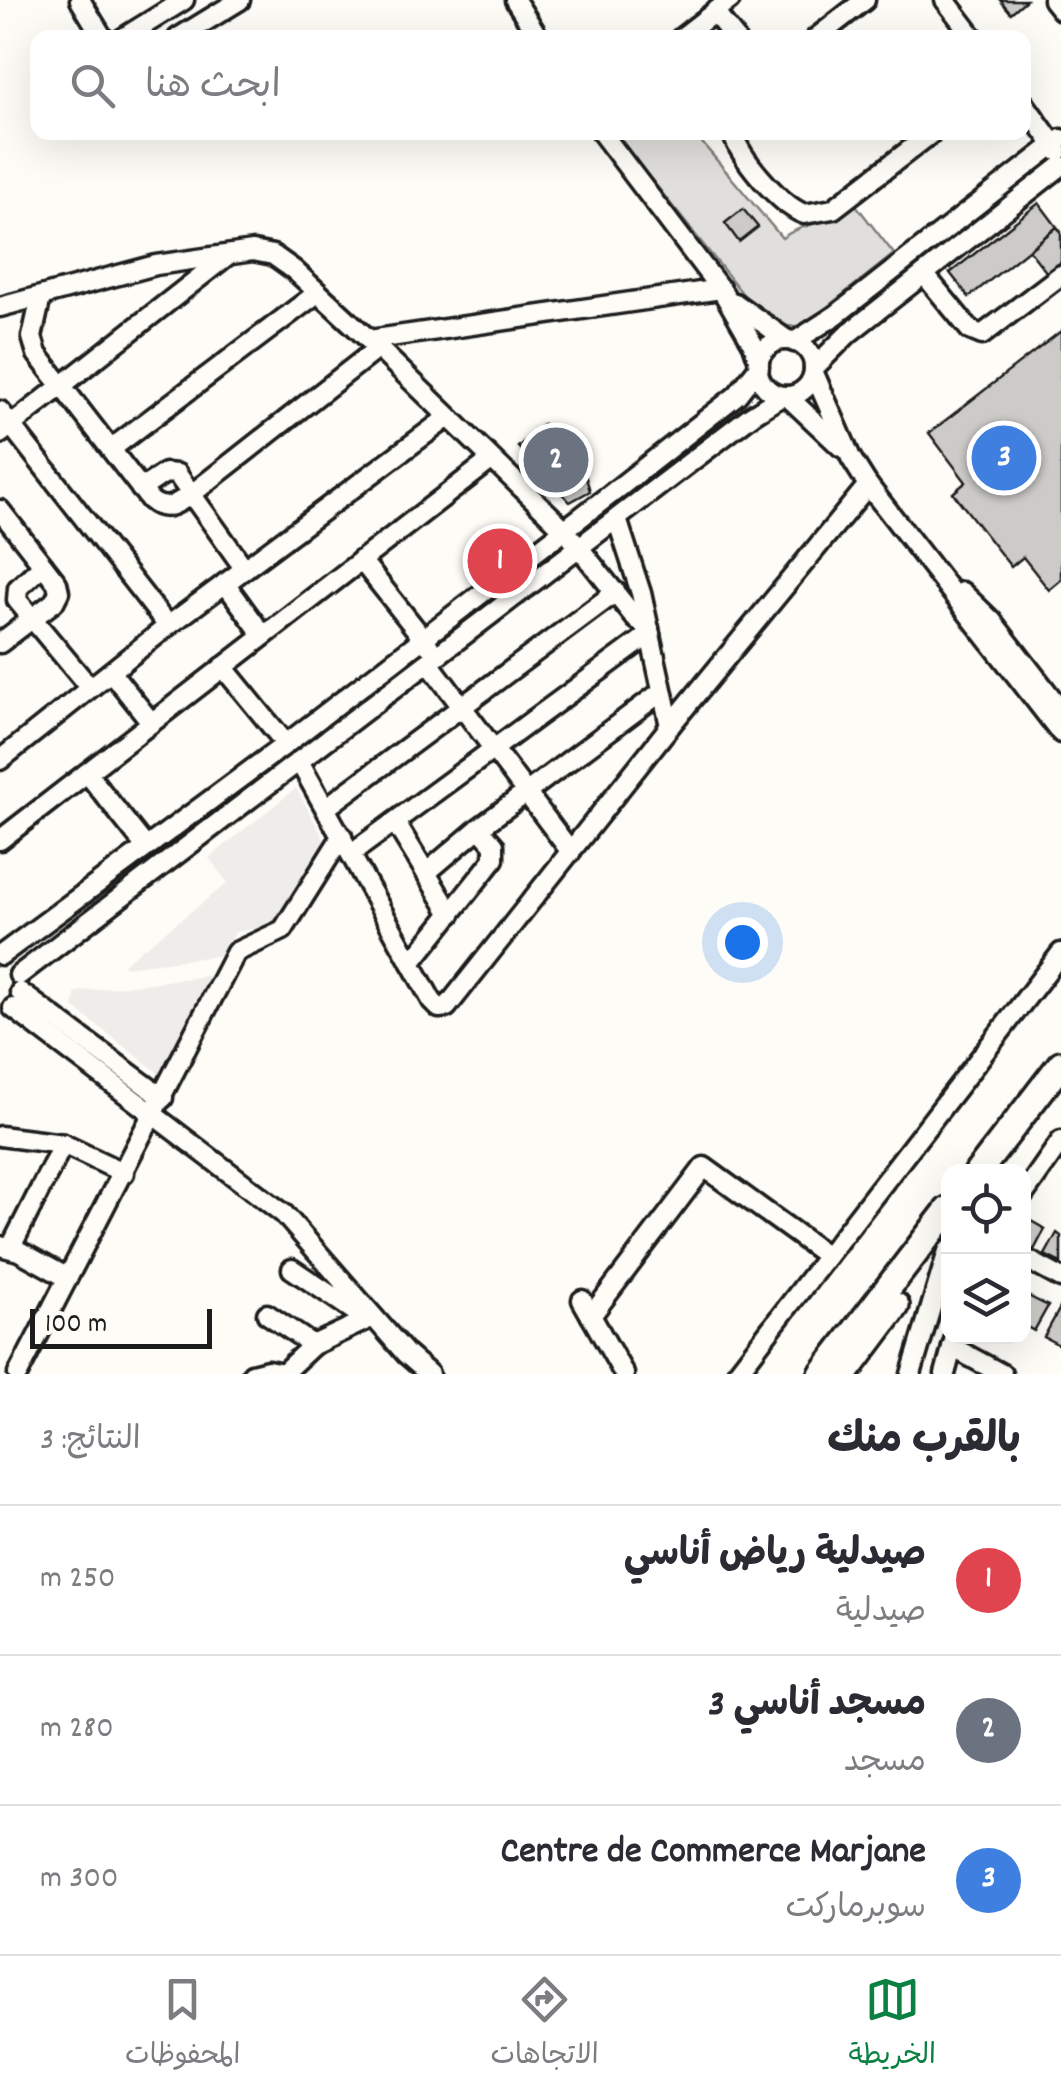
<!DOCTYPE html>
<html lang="ar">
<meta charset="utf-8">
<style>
body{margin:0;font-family:Dekko,"Playpen Sans Arabic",sans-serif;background:#f7f7f7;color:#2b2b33;direction:rtl}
.controls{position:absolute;right:30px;bottom:30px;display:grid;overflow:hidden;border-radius:20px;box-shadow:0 10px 40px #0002}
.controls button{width:90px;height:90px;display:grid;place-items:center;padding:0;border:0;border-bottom:2px solid #e1e1e2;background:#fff;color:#2b2b33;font:50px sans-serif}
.scale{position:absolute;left:30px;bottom:25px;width:182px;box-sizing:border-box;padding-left:10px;border:5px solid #1c1c1c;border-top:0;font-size:28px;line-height:35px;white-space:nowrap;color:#1c1c1c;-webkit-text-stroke:8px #fdfcf7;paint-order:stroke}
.you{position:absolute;left:742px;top:942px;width:35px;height:35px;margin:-25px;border:8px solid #fff;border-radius:50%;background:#1a73e8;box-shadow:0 0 0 15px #1a73e833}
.badge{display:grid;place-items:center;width:65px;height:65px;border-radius:50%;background:#0b8043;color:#fff;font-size:32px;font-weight:700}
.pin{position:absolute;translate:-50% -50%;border:5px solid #fff;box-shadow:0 2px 10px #0006}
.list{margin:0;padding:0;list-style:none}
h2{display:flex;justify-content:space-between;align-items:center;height:130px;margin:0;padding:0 40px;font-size:42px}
h2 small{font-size:32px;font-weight:400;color:#7c7c81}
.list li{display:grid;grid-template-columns:65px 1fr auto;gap:30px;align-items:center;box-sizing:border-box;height:150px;padding:0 40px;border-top:2px solid #e1e1e2}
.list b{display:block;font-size:38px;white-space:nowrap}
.list p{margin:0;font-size:32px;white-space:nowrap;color:#7c7c81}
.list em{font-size:32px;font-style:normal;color:#7c7c81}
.icon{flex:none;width:55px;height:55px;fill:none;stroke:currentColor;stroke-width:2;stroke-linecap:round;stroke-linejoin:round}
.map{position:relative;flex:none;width:1061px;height:1374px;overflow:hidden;direction:ltr}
.search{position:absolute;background:#fff;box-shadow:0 10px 40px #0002;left:30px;right:30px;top:30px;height:110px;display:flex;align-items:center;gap:25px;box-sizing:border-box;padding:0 35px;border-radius:20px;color:#7c7c81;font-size:38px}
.sheet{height:580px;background:#fff}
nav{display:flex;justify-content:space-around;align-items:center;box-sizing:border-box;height:140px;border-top:2px solid #e1e1e2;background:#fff;font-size:28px;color:#7c7c81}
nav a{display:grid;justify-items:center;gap:5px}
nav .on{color:#0b8043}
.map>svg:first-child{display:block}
</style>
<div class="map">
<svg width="1061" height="1374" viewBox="0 0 1061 1374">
<rect width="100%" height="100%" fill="#fdfcf7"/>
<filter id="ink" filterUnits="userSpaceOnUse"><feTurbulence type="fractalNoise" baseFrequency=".01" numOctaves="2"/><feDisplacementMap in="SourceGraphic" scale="20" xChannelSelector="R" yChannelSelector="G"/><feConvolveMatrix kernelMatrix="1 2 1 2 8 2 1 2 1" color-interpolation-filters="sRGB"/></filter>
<g filter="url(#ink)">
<g fill="#eeede9">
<polygon points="296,788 328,846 274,926 235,932 224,955 126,967 123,964 228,883 209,858"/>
<polygon points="214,975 164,1077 73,1007 76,992"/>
</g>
<path fill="#e0dfdb" stroke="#7e7e7c" stroke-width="2.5" d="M614,133H705L699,139L782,238C806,220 831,226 856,205L894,254L807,323C785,333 772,320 754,308Z"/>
<g fill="#cccbc8" stroke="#1c1c1c" stroke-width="2.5">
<polygon points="1000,0 1026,0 1011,13"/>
<polygon points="1039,203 1057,227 969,297 950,273"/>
<polygon points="743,209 758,227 739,242 725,223"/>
<polygon points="1057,227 1061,232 1061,262 1047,273 1029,250"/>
<polygon points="1061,331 1061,580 1049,590 1023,557 1011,567 953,493 966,482 929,433"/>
<polygon points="543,424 583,468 590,491 570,502 518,447"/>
<polygon points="1024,1217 1045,1229 1034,1250 1024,1244"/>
<polygon points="1057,1233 1061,1236 1061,1263 1045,1255"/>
<polygon points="1026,1295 1048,1306 1034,1331 1024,1325"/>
<polygon points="1061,1306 1061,1346 1044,1337"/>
</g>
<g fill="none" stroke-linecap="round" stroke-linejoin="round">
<g stroke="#1c1c1c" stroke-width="25">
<g id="minor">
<polyline points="80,0 103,38"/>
<polyline points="515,0 539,38"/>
<polyline points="945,0 974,38"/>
<polyline points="1053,0 1061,10"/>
<polyline points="714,12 735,38"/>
<polyline points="123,38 184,0"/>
<polyline points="178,38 240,0"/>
<polyline points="681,38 730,0"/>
<polyline points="816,38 865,0"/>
<polyline points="1024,103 1058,151"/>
<polyline points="601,132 724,294 753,344 759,362"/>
<path d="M732,132C740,158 779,204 804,214L833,209L933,132"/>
<polyline points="924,274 970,330 982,335 1061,275"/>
<path d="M41,297L32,337L37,354L150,500C166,514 177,503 193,493L378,348"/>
<polyline points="735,303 787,340"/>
<polyline points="0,307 156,265 253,251 273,255 294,270 378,348 565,530 636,619 649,628"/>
<polyline points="369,340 721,289"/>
<circle cx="786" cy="368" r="28"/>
<polyline points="794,342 836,315 1061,139"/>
<polyline points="814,368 849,333 1061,166"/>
<polyline points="814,373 851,458 868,485 1061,733"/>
<polyline points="787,396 841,447"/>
<polyline points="0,411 168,626"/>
<polyline points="0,434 228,255"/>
<polyline points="111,449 316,294"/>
<polyline points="141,489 165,473 177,474 244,568"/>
<polyline points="0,510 57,583 59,592 54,602 0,643"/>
<polyline points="617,519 641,593 670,726"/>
<polyline points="361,560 429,646"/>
<polyline points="43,565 18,588 17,600 90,688"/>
<polyline points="225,583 263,635"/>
<polyline points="962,592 992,621 1061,710"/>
<polyline points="429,663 571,852"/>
<polyline points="223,667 286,744"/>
<polyline points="111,672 151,722"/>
<polyline points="0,760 168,626 447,418"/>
<polyline points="299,761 432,1001 439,1008 447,1007 670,726 868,485"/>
<polyline points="87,773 145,846"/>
<polyline points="327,807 616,592"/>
<polyline points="395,822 451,914"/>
<polyline points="0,840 491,460"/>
<polyline points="352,853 650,634"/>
<polyline points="426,873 479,828 661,692"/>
<polyline points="1,955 286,744 607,497 737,395 759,367"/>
<polyline points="411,963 494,859 494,845 479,828"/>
<polyline points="19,975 752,415 782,396"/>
<polyline points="20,992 163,1098"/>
<polyline points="13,1008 284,1214 406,1354 429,1374"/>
<polyline points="0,1136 63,1144 124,1173"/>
<polyline points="1024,1194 1061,1141"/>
<polyline points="0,1246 19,1251 66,1277"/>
<polyline points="11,1247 63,1144"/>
<polyline points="1024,1258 1061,1278"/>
<polyline points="292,1269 366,1319"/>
<polyline points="582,1300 624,1374"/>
<polyline points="267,1314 313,1345"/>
<polyline points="591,1316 704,1167 827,1256"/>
<polyline points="952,1347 1002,1374"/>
<polyline points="18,1374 236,952 283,930 342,836"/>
<polyline points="252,1374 268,1370 283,1373"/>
<polyline points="282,1374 313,1345 373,1317"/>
<polyline points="736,1374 1061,953"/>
<polyline points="911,1374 948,1251"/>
<polyline points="945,1374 955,1337"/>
</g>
</g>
<g stroke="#1c1c1c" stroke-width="32">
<g id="highway">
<polyline points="978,1172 1061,1064"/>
<polyline points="822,1374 948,1210"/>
<polyline points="845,1374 896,1306"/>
</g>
</g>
<use href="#minor" stroke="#fdfcf7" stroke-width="18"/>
<use href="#highway" stroke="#fdfcf7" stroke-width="25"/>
</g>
</g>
</svg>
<div class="controls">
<button><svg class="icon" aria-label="locate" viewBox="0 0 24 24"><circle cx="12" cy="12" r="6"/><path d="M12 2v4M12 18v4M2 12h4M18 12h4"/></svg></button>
<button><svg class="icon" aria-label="layers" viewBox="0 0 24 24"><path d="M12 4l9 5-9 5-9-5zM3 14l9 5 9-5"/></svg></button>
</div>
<div class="scale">100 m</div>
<div class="you"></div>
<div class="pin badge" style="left:500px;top:561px;background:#e0444e">1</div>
<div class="pin badge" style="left:556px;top:460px;background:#6b7280">2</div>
<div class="pin badge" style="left:1004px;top:458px;background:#3f7fe0">3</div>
<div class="search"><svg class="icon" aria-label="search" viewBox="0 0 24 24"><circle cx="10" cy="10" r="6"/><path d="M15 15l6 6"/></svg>ابحث هنا</div>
</div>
<section class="sheet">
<h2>بالقرب منك<small>النتائج: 3</small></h2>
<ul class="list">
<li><span class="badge" style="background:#e0444e">1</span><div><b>صيدلية رياض أناسي</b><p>صيدلية</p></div><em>250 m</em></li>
<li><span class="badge" style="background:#6b7280">2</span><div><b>مسجد أناسي 3</b><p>مسجد</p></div><em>280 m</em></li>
<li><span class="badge" style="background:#3f7fe0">3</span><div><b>Centre de Commerce Marjane</b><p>سوبرماركت</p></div><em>300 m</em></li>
</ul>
</section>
<nav>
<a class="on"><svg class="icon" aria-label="map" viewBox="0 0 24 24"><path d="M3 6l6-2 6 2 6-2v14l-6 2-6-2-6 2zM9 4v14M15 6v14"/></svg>الخريطة</a>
<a><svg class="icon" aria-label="directions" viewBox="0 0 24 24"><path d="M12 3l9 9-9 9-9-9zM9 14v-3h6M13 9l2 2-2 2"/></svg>الاتجاهات</a>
<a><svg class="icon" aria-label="saved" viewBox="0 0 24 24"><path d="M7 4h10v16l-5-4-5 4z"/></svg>المحفوظات</a>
</nav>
